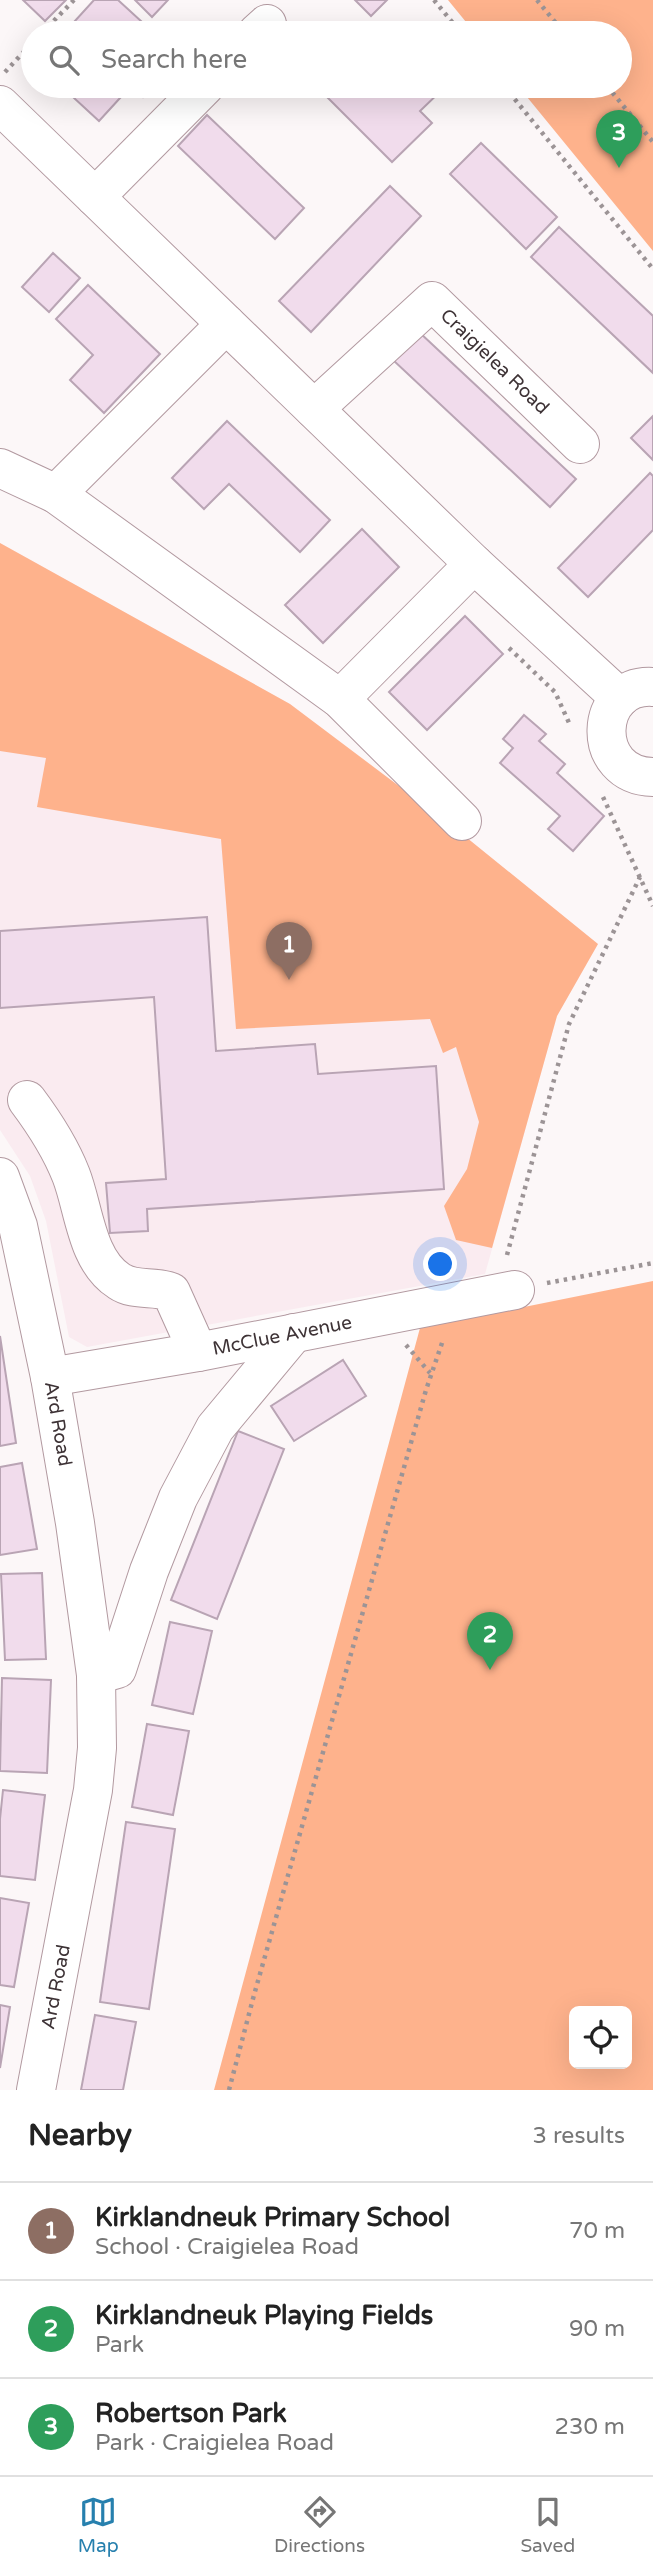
<!DOCTYPE html>
<meta charset="utf-8">
<style>
body{margin:0;font-family:"Varela Round",sans-serif;background:#f2f2f2;color:#222}
.controls{position:absolute;right:21px;bottom:21px;display:grid;overflow:hidden;border-radius:10px;box-shadow:0 7px 28px #0002}
.controls button{width:63px;height:63px;display:grid;place-items:center;padding:0;border:0;border-bottom:2px solid #e0e0e0;background:#fff;color:#222;font:35px sans-serif}
.you{position:absolute;left:441px;top:1265px;width:24px;height:24px;margin:-18px;border:5px solid #fff;border-radius:50%;background:#1a73e8;box-shadow:0 0 0 10px #1a73e833}
.badge{display:grid;place-items:center;width:46px;height:46px;border-radius:50%;background:#2780ae;color:#fff;font-size:23px;font-weight:700}
.pin{position:absolute;translate:-50% -58px;filter:drop-shadow(0 2px 4px #0008)}
.pin::after{content:'';position:absolute;top:37px;width:24px;height:21px;background:inherit;clip-path:polygon(0 0,100% 0,50% 100%)}
.list{margin:0;padding:0;list-style:none}
h2{display:flex;justify-content:space-between;align-items:center;height:91px;margin:0;padding:0 28px;font-size:30px}
h2 small{font-size:23px;font-weight:400;color:#767676}
.list li{display:grid;grid-template-columns:46px 1fr auto;gap:21px;align-items:center;box-sizing:border-box;height:98px;padding:0 28px;border-top:2px solid #e0e0e0}
.list b{display:block;font-size:26px;white-space:nowrap}
.list p{margin:0;font-size:23px;white-space:nowrap;color:#767676}
.list em{font-size:23px;font-style:normal;color:#767676}
.icon{flex:none;width:38px;height:38px;fill:none;stroke:currentColor;stroke-width:2;stroke-linecap:round;stroke-linejoin:round}
.map{position:relative;flex:none;width:653px;height:2090px;overflow:hidden}
.search{position:absolute;background:#fff;box-shadow:0 7px 28px #0002;left:21px;right:21px;top:21px;height:77px;display:flex;align-items:center;gap:18px;box-sizing:border-box;padding:0 24px;border-radius:38px;color:#767676;font-size:26px}
.sheet{height:385px;background:#fff}
nav{display:flex;justify-content:space-around;align-items:center;box-sizing:border-box;height:98px;border-top:2px solid #e0e0e0;background:#fff;font-size:19px;color:#767676}
nav a{display:grid;justify-items:center;gap:4px}
nav .on{color:#2780ae}
.map>svg:first-child{display:block}
</style>
<div class="map">
<svg width="653" height="2090" viewBox="0 0 653 2090">
<rect width="100%" height="100%" fill="#fcf7f8"/>
<polygon fill="#faebf0" points="0,543 290,704 456,829 598,944 557,1016 485,1274 87,1347 69,1337 46,1221 30,1176 0,1130"/>
<g fill="#feb28c" fill-rule="evenodd">
<polygon points="448,0 653,0 653,251 518,86 620,86 620,33 475,33"/>
<polygon points="0,543 290,704 456,829 598,944 557,1016 492,1248 456,1240 444,1206 467,1169 479,1122 456,1047 443,1053 430,1019 236,1029 221,839 37,807 46,758 0,751"/>
<path d="M653,1281V2090H214L420,1328ZM574,2011H627V2064H574Z"/>
</g>
<g fill="#f1dcec" stroke="#b9a4b4" stroke-width="2">
<polygon points="23,0 66,0 45,21"/>
<polygon points="94,0 118,0 154,33 64,33"/>
<polygon points="135,0 168,0 152,17"/>
<polygon points="355,0 387,0 371,16"/>
<polygon points="85,86 154,86 143,97 131,86 99,121 74,98"/>
<polygon points="324,86 446,86 420,111 432,123 392,162 320,90"/>
<polygon points="207,115 304,208 275,239 178,146"/>
<polygon points="481,143 557,217 526,249 450,174"/>
<polygon points="390,186 421,216 311,332 279,301"/>
<polygon points="559,227 653,316 653,373 531,257"/>
<polygon points="53,253 80,278 49,312 22,287"/>
<polygon points="88,285 160,354 104,413 70,380 93,355 56,319"/>
<polygon points="419,332 576,479 550,507 393,360"/>
<polygon points="653,416 653,460 631,438"/>
<polygon points="227,421 330,520 300,552 229,484 204,509 172,478"/>
<polygon points="650,473 653,476 653,530 588,597 558,568"/>
<polygon points="362,529 399,567 323,643 285,605"/>
<polygon points="465,616 503,654 427,730 389,692"/>
<polygon points="524,715 546,734 539,741 565,764 557,773 604,816 573,851 548,829 560,816 500,763 513,748 503,739"/>
<polygon points="207,917 216,1051 315,1044 318,1074 436,1066 444,1189 147,1209 148,1231 110,1233 106,1183 166,1179 154,997 0,1008 0,931"/>
<polygon points="0,1336 16,1443 0,1446"/>
<polygon points="343,1360 366,1396 294,1441 271,1406"/>
<polygon points="238,1431 284,1449 217,1619 171,1600"/>
<polygon points="22,1463 37,1549 0,1555 0,1467"/>
<polygon points="42,1573 46,1659 5,1660 1,1574"/>
<polygon points="170,1622 212,1631 193,1714 152,1705"/>
<polygon points="2,1678 51,1680 47,1773 0,1771"/>
<polygon points="147,1724 189,1731 173,1815 132,1807"/>
<polygon points="3,1790 45,1795 35,1880 0,1876 0,1819"/>
<polygon points="126,1822 175,1829 149,2009 100,2002"/>
<polygon points="0,1898 29,1903 14,1987 0,1985"/>
<polygon points="0,2005 10,2007 0,2068"/>
<polygon points="95,2015 136,2022 123,2090 81,2090"/>
</g>
<g fill="none" stroke-linecap="round" stroke-linejoin="round">
<g stroke="#b299a0" stroke-width="40">
<g id="minor">
<polyline points="257,33 267,24"/>
<polyline points="0,105 474,564 620,698"/>
<polyline points="95,197 205,86"/>
<path id="s1" d="M314,409L432,301L580,444"/>
<polyline points="0,468 56,494 340,699 462,821"/>
<polyline points="56,494 226,324"/>
<path d="M653,687C593,683 589,776 653,777"/>
<polyline points="340,699 474,564"/>
<path d="M27,1100C45,1124 60,1147 71,1175C84,1208 86,1260 119,1281C135,1292 154,1285 171,1292L198,1352"/>
<path id="s2" d="M0,1177L18,1226L50,1377L75,1523L96,1675L97,1748L93,1790L36,2090"/>
<path id="s3" d="M50,1377L198,1352L515,1290"/>
<polyline points="96,1675 117,1669 149,1571 178,1498 215,1428 294,1333"/>
</g>
</g>
<g stroke="#9c9496" stroke-width="4.5" stroke-dasharray="3.5 5" stroke-linecap="butt">
<polyline points="434,0 461,33"/>
<polyline points="537,0 564,33"/>
<polyline points="42,33 74,0"/>
<polyline points="5,72 33,42"/>
<polyline points="504,86 653,269"/>
<polyline points="607,86 653,142"/>
<polyline points="509,648 555,692 570,725"/>
<polyline points="603,797 653,906"/>
<polyline points="507,1255 569,1024 640,877"/>
<polyline points="547,1283 653,1263"/>
<polyline points="406,1345 430,1373"/>
<polyline points="229,2090 254,1995 426,1390 443,1340"/>
</g>
<use href="#minor" stroke="#fff" stroke-width="38"/>
</g>
<g text-anchor="middle" dominant-baseline="central" stroke-width="5" stroke-linejoin="round" paint-order="stroke">
<g font-size="19" fill="#3e3336" stroke="#fff">
<text stroke="none"><textPath href="#s1" startOffset="247">Craigielea Road</textPath></text>
<text stroke="none"><textPath href="#s3" startOffset="236">McClue Avenue</textPath></text>
<text stroke="none"><textPath href="#s2" startOffset="254">Ard Road</textPath></text>
<text transform="translate(56 1987) rotate(-79)">Ard Road</text>
</g>
</g>
</svg>
<div class="controls">
<button><svg class="icon" aria-label="locate" viewBox="0 0 24 24"><circle cx="12" cy="12" r="6"/><path d="M12 2v4M12 18v4M2 12h4M18 12h4"/></svg></button>
</div>
<div class="you"></div>
<div class="pin badge" style="left:289px;top:980px;background:#8d6e63">1</div>
<div class="pin badge" style="left:490px;top:1670px;background:#2e9e5b">2</div>
<div class="pin badge" style="left:619px;top:168px;background:#2e9e5b">3</div>
<div class="search"><svg class="icon" aria-label="search" viewBox="0 0 24 24"><circle cx="10" cy="10" r="6"/><path d="M15 15l6 6"/></svg>Search here</div>
</div>
<section class="sheet">
<h2>Nearby<small>3 results</small></h2>
<ul class="list">
<li><span class="badge" style="background:#8d6e63">1</span><div><b>Kirklandneuk Primary School</b><p>School · Craigielea Road</p></div><em>70 m</em></li>
<li><span class="badge" style="background:#2e9e5b">2</span><div><b>Kirklandneuk Playing Fields</b><p>Park</p></div><em>90 m</em></li>
<li><span class="badge" style="background:#2e9e5b">3</span><div><b>Robertson Park</b><p>Park · Craigielea Road</p></div><em>230 m</em></li>
</ul>
</section>
<nav>
<a class="on"><svg class="icon" aria-label="map" viewBox="0 0 24 24"><path d="M3 6l6-2 6 2 6-2v14l-6 2-6-2-6 2zM9 4v14M15 6v14"/></svg>Map</a>
<a><svg class="icon" aria-label="directions" viewBox="0 0 24 24"><path d="M12 3l9 9-9 9-9-9zM9 14v-3h6M13 9l2 2-2 2"/></svg>Directions</a>
<a><svg class="icon" aria-label="saved" viewBox="0 0 24 24"><path d="M7 4h10v16l-5-4-5 4z"/></svg>Saved</a>
</nav>
